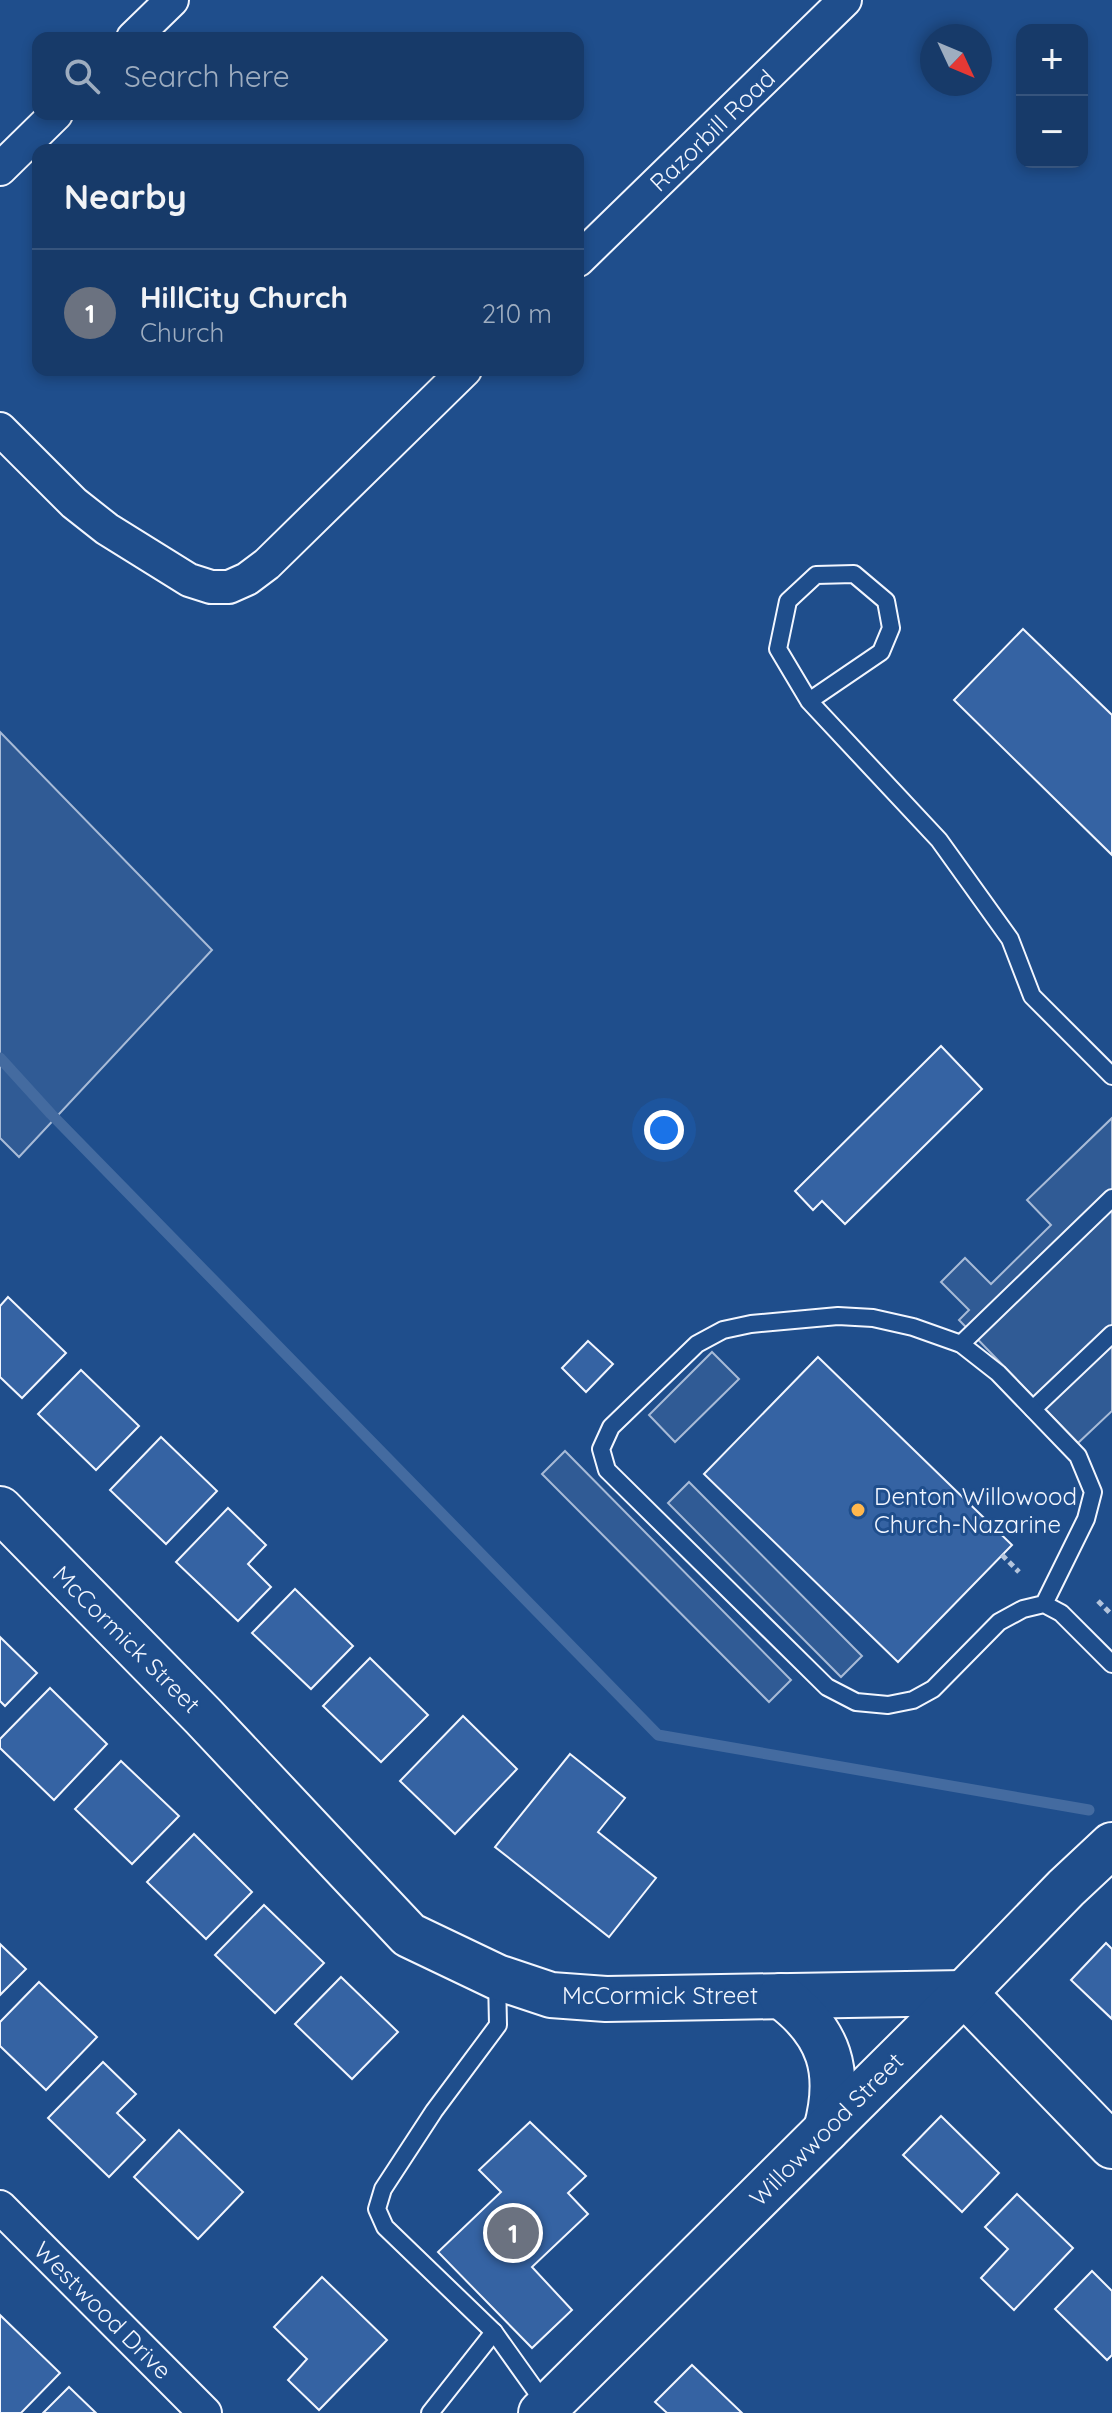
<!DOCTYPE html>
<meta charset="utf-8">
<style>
body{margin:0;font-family:Quicksand,sans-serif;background:#20416f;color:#f1f3f6}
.controls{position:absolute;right:24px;top:24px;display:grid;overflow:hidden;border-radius:16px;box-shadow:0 4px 12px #0003}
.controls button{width:72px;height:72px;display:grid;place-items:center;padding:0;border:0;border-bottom:2px solid #36547d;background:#173a69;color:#f1f3f6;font:40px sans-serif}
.compass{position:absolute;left:920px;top:24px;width:72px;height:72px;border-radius:50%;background:#173a69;box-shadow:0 4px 12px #0003;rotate:134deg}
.you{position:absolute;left:664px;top:1130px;width:28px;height:28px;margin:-20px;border:6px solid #fff;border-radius:50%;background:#1a73e8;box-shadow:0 0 0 12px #1a73e833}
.badge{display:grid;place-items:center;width:52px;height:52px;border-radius:50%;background:#e69b98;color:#fff;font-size:26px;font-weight:700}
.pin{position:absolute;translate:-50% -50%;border:4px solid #fff;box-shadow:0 2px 8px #0006}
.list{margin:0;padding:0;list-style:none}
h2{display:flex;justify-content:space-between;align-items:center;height:104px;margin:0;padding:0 32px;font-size:34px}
h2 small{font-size:26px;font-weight:400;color:#9eadc0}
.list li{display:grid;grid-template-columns:52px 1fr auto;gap:24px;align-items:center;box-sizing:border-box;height:128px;padding:0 32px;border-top:2px solid #36547d}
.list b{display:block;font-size:30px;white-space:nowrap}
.list p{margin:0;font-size:26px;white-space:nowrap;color:#9eadc0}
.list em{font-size:26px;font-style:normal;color:#9eadc0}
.icon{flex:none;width:44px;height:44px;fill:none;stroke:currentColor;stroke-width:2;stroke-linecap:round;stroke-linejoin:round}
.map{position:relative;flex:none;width:1112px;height:2413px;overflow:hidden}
.search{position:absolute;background:#173a69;box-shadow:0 4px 12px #0003;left:32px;top:32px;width:552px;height:88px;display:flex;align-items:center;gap:20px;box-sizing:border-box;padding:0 28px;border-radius:16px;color:#9eadc0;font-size:30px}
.panel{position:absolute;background:#173a69;box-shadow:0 4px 12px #0003;left:32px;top:144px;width:552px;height:232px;border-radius:16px}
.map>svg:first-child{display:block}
</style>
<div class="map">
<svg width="1112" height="2413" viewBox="0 0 1112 2413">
<rect width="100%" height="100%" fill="#1f4e8c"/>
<g fill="#305b95" stroke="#a8bbd7" stroke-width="2">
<polygon points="0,732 212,950 19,1157 0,1138"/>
<polygon points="1112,1118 1112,1411 1078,1443 959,1320 969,1310 941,1282 965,1258 991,1284 1051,1225 1027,1200"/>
<polygon points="712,1352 739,1379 675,1442 649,1415"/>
<polygon points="565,1451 791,1680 769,1702 542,1474"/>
<polygon points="689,1482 862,1656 841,1677 668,1503"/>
</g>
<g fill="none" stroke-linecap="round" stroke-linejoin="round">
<polyline stroke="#446ba0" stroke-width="11" points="0,1058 51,1114 658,1735 1089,1810"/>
</g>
<g fill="#3563a3" stroke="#f2f6ff" stroke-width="2">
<polygon points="1023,629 1112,715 1112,855 954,700"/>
<polygon points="941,1046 982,1089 845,1224 822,1201 813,1210 795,1191"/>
<polygon points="8,1297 66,1353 22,1398 0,1377 0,1306"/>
<polygon points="588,1341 613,1364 586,1392 562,1368"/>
<polygon points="818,1357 1012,1545 898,1662 704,1474"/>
<polygon points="81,1370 139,1426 96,1470 38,1414"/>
<polygon points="161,1437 217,1491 166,1544 110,1490"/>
<polygon points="228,1508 266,1545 248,1564 271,1587 238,1621 176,1562"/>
<polygon points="295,1589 353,1646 311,1689 252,1633"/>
<polygon points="0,1637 37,1673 5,1706 0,1701"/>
<polygon points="370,1658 428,1715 381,1762 323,1706"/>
<polygon points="50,1688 107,1744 54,1800 0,1748 0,1739"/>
<polygon points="463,1716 517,1769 455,1834 400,1781"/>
<polygon points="570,1754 625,1798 598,1832 656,1878 609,1937 495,1847"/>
<polygon points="121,1761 179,1816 132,1864 75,1809"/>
<polygon points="194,1834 252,1892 206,1939 147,1882"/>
<polygon points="264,1905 324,1963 275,2013 215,1955"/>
<polygon points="1106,1943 1112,1949 1112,2019 1071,1980"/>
<polygon points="0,1944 26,1969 0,1995"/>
<polygon points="341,1977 398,2032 352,2079 295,2024"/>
<polygon points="39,1982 97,2037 46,2090 0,2046 0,2022"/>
<polygon points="103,2062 136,2094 117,2113 145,2140 109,2177 48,2118"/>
<polygon points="941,2116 999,2173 962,2212 903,2155"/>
<polygon points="530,2122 586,2176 568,2193 588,2214 532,2267 572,2310 532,2348 438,2252 501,2192 479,2170"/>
<polygon points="179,2130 243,2192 198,2239 134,2177"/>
<polygon points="1017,2194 1073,2248 1014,2310 981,2278 1008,2249 985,2227"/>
<polygon points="1092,2271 1112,2291 1112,2355 1107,2360 1055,2309"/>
<polygon points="322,2277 387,2340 319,2410 288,2380 307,2359 274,2327"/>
<polygon points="0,2315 60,2373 21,2413 0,2413"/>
<polygon points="692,2365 742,2413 667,2413 655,2402"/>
<polygon points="69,2387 96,2413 43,2413"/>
</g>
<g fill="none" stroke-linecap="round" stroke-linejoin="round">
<g stroke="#f2f6ff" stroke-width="20">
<g id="lane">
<polyline points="809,701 881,652 891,628 886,601 854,574 816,575 788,601 778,649 809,701 939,840 1010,939 1032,996 1112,1076"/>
<polyline points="961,1344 1112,1198"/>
<polyline points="1033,1409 1112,1334"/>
<polyline points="1044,1604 1086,1519 1093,1492 1078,1456 998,1373 961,1344 913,1327 873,1318 838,1316 751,1324 723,1330 697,1344 611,1427 601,1449 607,1470 827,1687 856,1702 888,1705 913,1700 933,1689 999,1622 1023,1609 1044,1604 1061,1613 1112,1664"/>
<polyline points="497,1978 498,2025 434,2111 383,2189 377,2209 385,2227 494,2332 541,2398 549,2396"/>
<polyline points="430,2413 494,2332"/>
</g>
</g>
<g stroke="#f2f6ff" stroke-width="36">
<g id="street">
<polyline points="133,38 172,0"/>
<polyline points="0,169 56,114"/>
<polyline points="578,260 845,0"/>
<polyline points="0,429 74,503 107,529 189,580 211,587 229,587 247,579 267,564 465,370"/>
<polyline points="0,2207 205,2413"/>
</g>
</g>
<g stroke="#f2f6ff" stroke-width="48">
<g id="secondary">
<polyline points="0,1509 203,1716 409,1935 497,1977 551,1995 606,1999 964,1993 1112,2146"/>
<path d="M781,1996C830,2032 842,2072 826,2130"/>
<polyline points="541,2413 964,1993 1066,1888 1112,1845"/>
</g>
</g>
<g stroke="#b3c4dc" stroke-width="5" stroke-dasharray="6 4" stroke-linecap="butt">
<polyline points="1002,1555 1019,1572"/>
<polyline points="1098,1601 1112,1615"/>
</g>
<use href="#lane" stroke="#1f4e8c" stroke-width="16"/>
<use href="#street" stroke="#1f4e8c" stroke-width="32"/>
<use href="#secondary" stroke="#1f4e8c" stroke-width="44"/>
</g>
<circle fill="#ffb74d" stroke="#1f4e8c" stroke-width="3" cx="858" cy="1510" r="8"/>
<g text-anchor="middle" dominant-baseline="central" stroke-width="6" stroke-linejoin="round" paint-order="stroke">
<g font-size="24" fill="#f2f6ff" stroke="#1f4e8c">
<text transform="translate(712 130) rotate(-44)">Razorbill Road</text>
<text transform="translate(127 1639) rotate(45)">McCormick Street</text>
<text x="660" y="1995">McCormick Street</text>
<text transform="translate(826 2129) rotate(-45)">Willowwood Street</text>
<text transform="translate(103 2310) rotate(45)">Westwood Drive</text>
</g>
<g font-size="24" fill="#f2f6ff" stroke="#1f4e8c" text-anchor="start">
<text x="874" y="1496">Denton Willowood<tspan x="874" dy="28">Church-Nazarine</tspan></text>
</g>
</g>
</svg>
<div class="controls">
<button>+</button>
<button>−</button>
</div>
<svg class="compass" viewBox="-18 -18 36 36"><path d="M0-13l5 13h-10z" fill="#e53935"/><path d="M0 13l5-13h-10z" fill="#9eadc0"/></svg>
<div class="you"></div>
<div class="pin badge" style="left:513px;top:2233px;background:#6b7280">1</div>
<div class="search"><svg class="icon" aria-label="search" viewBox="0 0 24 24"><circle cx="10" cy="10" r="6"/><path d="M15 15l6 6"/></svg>Search here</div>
<section class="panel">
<h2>Nearby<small></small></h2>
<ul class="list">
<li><span class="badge" style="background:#6b7280">1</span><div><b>HillCity Church</b><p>Church</p></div><em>210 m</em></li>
</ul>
</section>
</div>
